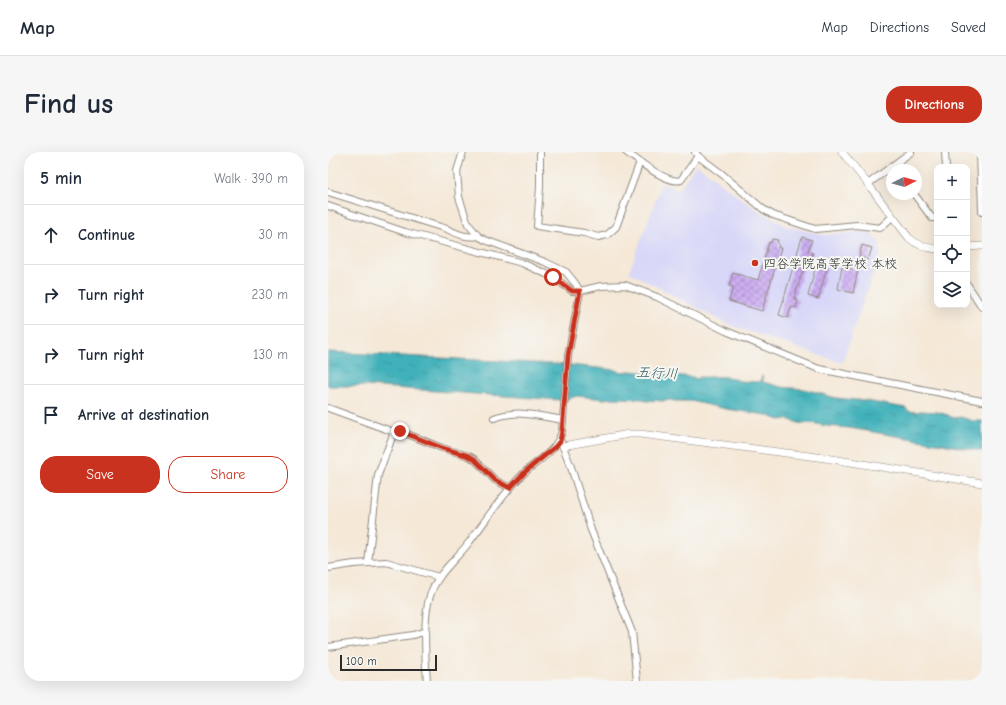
<!DOCTYPE html>
<meta charset="utf-8">
<style>
body{margin:0;font-family:"Comic Neue","Klee One",sans-serif;background:#f6f6f7;color:#1f2937}
.controls{position:absolute;right:12px;top:12px;display:grid;overflow:hidden;border-radius:8px;box-shadow:0 4px 16px #0002}
.controls button{width:36px;height:36px;display:grid;place-items:center;padding:0;border:0;border-bottom:1px solid #e0e1e3;background:#fff;color:#1f2937;font:20px sans-serif}
.compass{position:absolute;left:558px;top:12px;width:36px;height:36px;border-radius:50%;background:#fff;box-shadow:0 4px 16px #0002;rotate:84deg}
.scale{position:absolute;left:12px;bottom:10px;width:97px;box-sizing:border-box;padding-left:4px;border:2px solid #2b2b2b;border-top:0;font-size:11px;line-height:14px;white-space:nowrap;color:#2b2b2b;-webkit-text-stroke:3px #f6f6f2;paint-order:stroke}
.stop{position:absolute;width:12px;height:12px;margin:-9px;border:3px solid #c8321e;border-radius:50%;background:#fff}
.stop.end{background:#c8321e;border-color:#fff;box-shadow:0 1px 4px #0008}
.list{margin:0;padding:0;list-style:none}
h2{display:flex;justify-content:space-between;align-items:center;height:52px;margin:0;padding:0 16px;font-size:17px}
h2 small{font-size:13px;font-weight:400;color:#747a83}
.list li{display:grid;grid-template-columns:26px 1fr auto;gap:12px;align-items:center;box-sizing:border-box;height:60px;padding:0 16px;border-top:1px solid #e0e1e3}
.list b{display:block;font-size:15px;white-space:nowrap}
.list em{font-size:13px;font-style:normal;color:#747a83}
.actions{display:flex;gap:8px;padding:12px 16px}
.actions a{flex:1;padding:9px 0;border:1px solid #c8321e;border-radius:16px;text-align:center;font-size:14px;color:#c8321e}
.actions .main{background:#c8321e;color:#fff}
.icon{flex:none;width:22px;height:22px;fill:none;stroke:currentColor;stroke-width:2;stroke-linecap:round;stroke-linejoin:round}
.map{position:relative;flex:none;width:654px;height:529px;overflow:hidden;border-radius:16px}
header{display:flex;align-items:center;gap:24px;box-sizing:border-box;height:56px;padding:0 20px;background:#fff;border-bottom:1px solid #e0e1e3}
header strong{font-size:19px}
nav{display:flex;gap:22px;margin-inline-start:auto;font-size:14px}
.intro{display:flex;align-items:center;justify-content:space-between;box-sizing:border-box;height:96px;padding:0 24px}
h1{margin:0;font-size:28px}
.button{padding:10px 18px;border-radius:16px;background:#c8321e;color:#fff;font-size:14px;font-weight:700}
main{display:flex;gap:24px;padding:0 24px}
aside{flex:1;background:#fff;border-radius:16px;box-shadow:0 4px 16px #0002}
.map>svg:first-child{display:block}
</style>
<header>
<strong>Map</strong>
<nav><a>Map</a><a>Directions</a><a>Saved</a></nav>
</header>
<div class="intro"><h1>Find us</h1><a class="button">Directions</a></div>
<main>
<aside>
<h2>5 min<small>Walk · 390 m</small></h2>
<ul class="list">
<li><svg class="icon" aria-label="ahead" viewBox="0 0 24 24"><path d="M12 20V5M6 11l6-6 6 6"/></svg><div><b>Continue</b></div><em>30 m</em></li>
<li><svg class="icon" aria-label="right" viewBox="0 0 24 24"><path d="M7 20v-9h11M14 6l5 5-5 5"/></svg><div><b>Turn right</b></div><em>230 m</em></li>
<li><svg class="icon" aria-label="right" viewBox="0 0 24 24"><path d="M7 20v-9h11M14 6l5 5-5 5"/></svg><div><b>Turn right</b></div><em>130 m</em></li>
<li><svg class="icon" aria-label="arrive" viewBox="0 0 24 24"><path d="M6 21V4h12l-3 4 3 4H6"/></svg><div><b>Arrive at destination</b></div></li>
</ul>
<div class="actions"><a class="main">Save</a><a>Share</a></div>
</aside>
<div class="map">
<svg width="654" height="529" viewBox="0 0 654 529">
<defs>
<pattern id="water-ripples" width="26" height="14" patternUnits="userSpaceOnUse"><rect width="26" height="14" fill="#41b1ba"/><path d="M2 4q2-2 4 0t4 0M15 11q2-2 4 0t4 0" fill="none" stroke="#379097"/></pattern>
<pattern id="building-cross-hatch" width="8" height="8" patternUnits="userSpaceOnUse"><rect width="8" height="8" fill="#cdaef3"/><path d="M0 0l8 8M0 8l8-8" fill="none" stroke="#a78ec5"/></pattern>
</defs>
<rect width="100%" height="100%" fill="#f6f6f2"/>
<filter id="ink" filterUnits="userSpaceOnUse"><feTurbulence type="fractalNoise" baseFrequency=".025" numOctaves="2"/><feDisplacementMap in="SourceGraphic" scale="8" xChannelSelector="R" yChannelSelector="G"/><feConvolveMatrix kernelMatrix="1 2 1 2 8 2 1 2 1" color-interpolation-filters="sRGB"/></filter>
<filter id="wash" filterUnits="userSpaceOnUse"><feTurbulence type="fractalNoise" baseFrequency=".012" numOctaves="4" result="noise"/><feDisplacementMap in="SourceGraphic" scale="16" xChannelSelector="R" yChannelSelector="G"/><feGaussianBlur stdDeviation="0.9" result="paint"/><feColorMatrix in="noise" values="0 0 0 0 0 0 0 0 0 0 0 0 0 0 0 0 0 1.4 0 .05"/><feComposite in="paint" operator="in"/></filter>
<g filter="url(#wash)">
<rect width="100%" height="100%" fill="#f5e8d7"/>
<polygon fill="#d8d7f8" points="368,12 423,54 458,74 496,83 539,79 551,90 552,102 514,211 399,172 301,120 334,31 351,38"/>
<path fill="url(#water-ripples)" stroke="#366e72" d="M0,200L242,213L288,218L293,220L302,219L365,225L368,227L371,225C384,226 401,222 411,229L430,230L433,228L434,224L435,230L453,235L476,237L508,246L538,249L578,256L580,259L589,260L592,259L609,260L620,263L623,265L627,266L633,265L645,269H654V299L522,276L499,274L484,271L474,272L459,267L451,268L439,263L398,257L363,249H347L342,248L333,249L328,248L318,249L316,247L285,246L276,247L249,244L240,247L232,248L38,234H2L0,233Z"/>
<g id="blocks">
<g fill="url(#building-cross-hatch)">
<polygon points="474,85 484,88 480,99 485,101 482,109 478,108 466,147 470,148 468,156 463,155 460,166 451,163"/>
<polygon points="444,87 450,88 449,91 451,92 450,96 453,96 434,159 401,149 405,135 401,134 405,121 430,128 441,90 443,91"/>
<polygon points="534,93 544,96 540,108 531,105"/>
<polygon points="488,113 499,116 490,147 480,144"/>
<polygon points="514,115 530,118 525,141 510,137"/>
</g>
</g>
</g>
<g filter="url(#ink)">
<use href="#blocks" fill-opacity="0" stroke="#908a81" stroke-width="1"/>
<g fill="none" stroke-linecap="round" stroke-linejoin="round">
<g stroke="#908a81" stroke-width="8">
<g id="minor">
<polyline points="212,0 212,35 209,74 256,81 270,85 279,83 288,75 312,10"/>
<path d="M298,0C308,7 340,33 353,28L370,4"/>
<polyline points="367,0 370,4 394,22 435,57 445,63 487,77 529,73 552,76 564,65"/>
<polyline points="617,0 618,15"/>
<polyline points="652,0 654,60"/>
<polyline points="540,32 583,0"/>
<path d="M0,40L119,77C130,82 138,86 150,84"/>
<polyline points="586,42 604,66 609,66"/>
<polyline points="0,54 77,80 194,111 225,125 244,139 252,139 273,134 297,133 329,145 398,179 491,217 654,249"/>
<polyline points="639,132 654,155"/>
<polyline points="0,256 66,280 72,279 114,296 141,304 146,307 167,328 182,336"/>
<path d="M166,266C189,257 211,264 235,268"/>
<polyline points="233,290 242,312 263,378 304,480 309,529"/>
<polyline points="40,411 50,323 66,280"/>
<polyline points="0,416 26,412 58,410 111,425"/>
<polyline points="0,495 85,483 98,479"/>
<path d="M99,529C97,507 95,464 102,444C108,423 126,409 139,393C157,370 173,344 194,323C209,308 228,301 234,279L240,204L251,145L252,139L247,131L238,120L217,110L157,88L150,84L140,72L131,45L129,19L135,0"/>
</g>
</g>
<g stroke="#908a81" stroke-width="8">
<g id="tertiary">
<path d="M514,0L540,32L581,86C589,93 598,96 609,97"/>
<polyline points="639,95 654,94"/>
<polyline points="235,294 301,282 312,282 497,306 654,331"/>
</g>
</g>
<use href="#minor" stroke="#fff" stroke-width="6"/>
<use href="#tertiary" stroke="#fff" stroke-width="7"/>
</g>
</g>
<g fill="none" stroke-linecap="round" stroke-linejoin="round" filter="url(#ink)">
<polyline stroke="#c8321e" stroke-width="5" points="72,279 114,296 141,304 146,307 167,328 182,336 198,319 227,295 232,289 234,279 240,204 252,139 244,139 225,125"/>
</g>
<circle fill="#c8321e" stroke="#f6f6f2" stroke-width="1.5" cx="427" cy="111" r="4"/>
<g text-anchor="middle" dominant-baseline="central" stroke-width="4" stroke-linejoin="round" paint-order="stroke">
<g font-size="13" fill="#2b2b2b" stroke="#f6f6f2" text-anchor="start">
<text x="435" y="111">四谷学院高等学校 本校</text>
</g>
<g font-size="14" font-style="italic" fill="#335a5d" stroke="#f6f6f2">
<text transform="translate(329 221) rotate(3)">五行川</text>
</g>
</g>
</svg>
<div class="controls">
<button>+</button>
<button>−</button>
<button><svg class="icon" aria-label="locate" viewBox="0 0 24 24"><circle cx="12" cy="12" r="6"/><path d="M12 2v4M12 18v4M2 12h4M18 12h4"/></svg></button>
<button><svg class="icon" aria-label="layers" viewBox="0 0 24 24"><path d="M12 4l9 5-9 5-9-5zM3 14l9 5 9-5"/></svg></button>
</div>
<svg class="compass" viewBox="-18 -18 36 36"><path d="M0-13l5 13h-10z" fill="#e53935"/><path d="M0 13l5-13h-10z" fill="#747a83"/></svg>
<div class="scale">100 m</div>
<div class="stop" style="left:225px;top:125px"></div>
<div class="stop end" style="left:72px;top:279px"></div>
</div>
</main>
